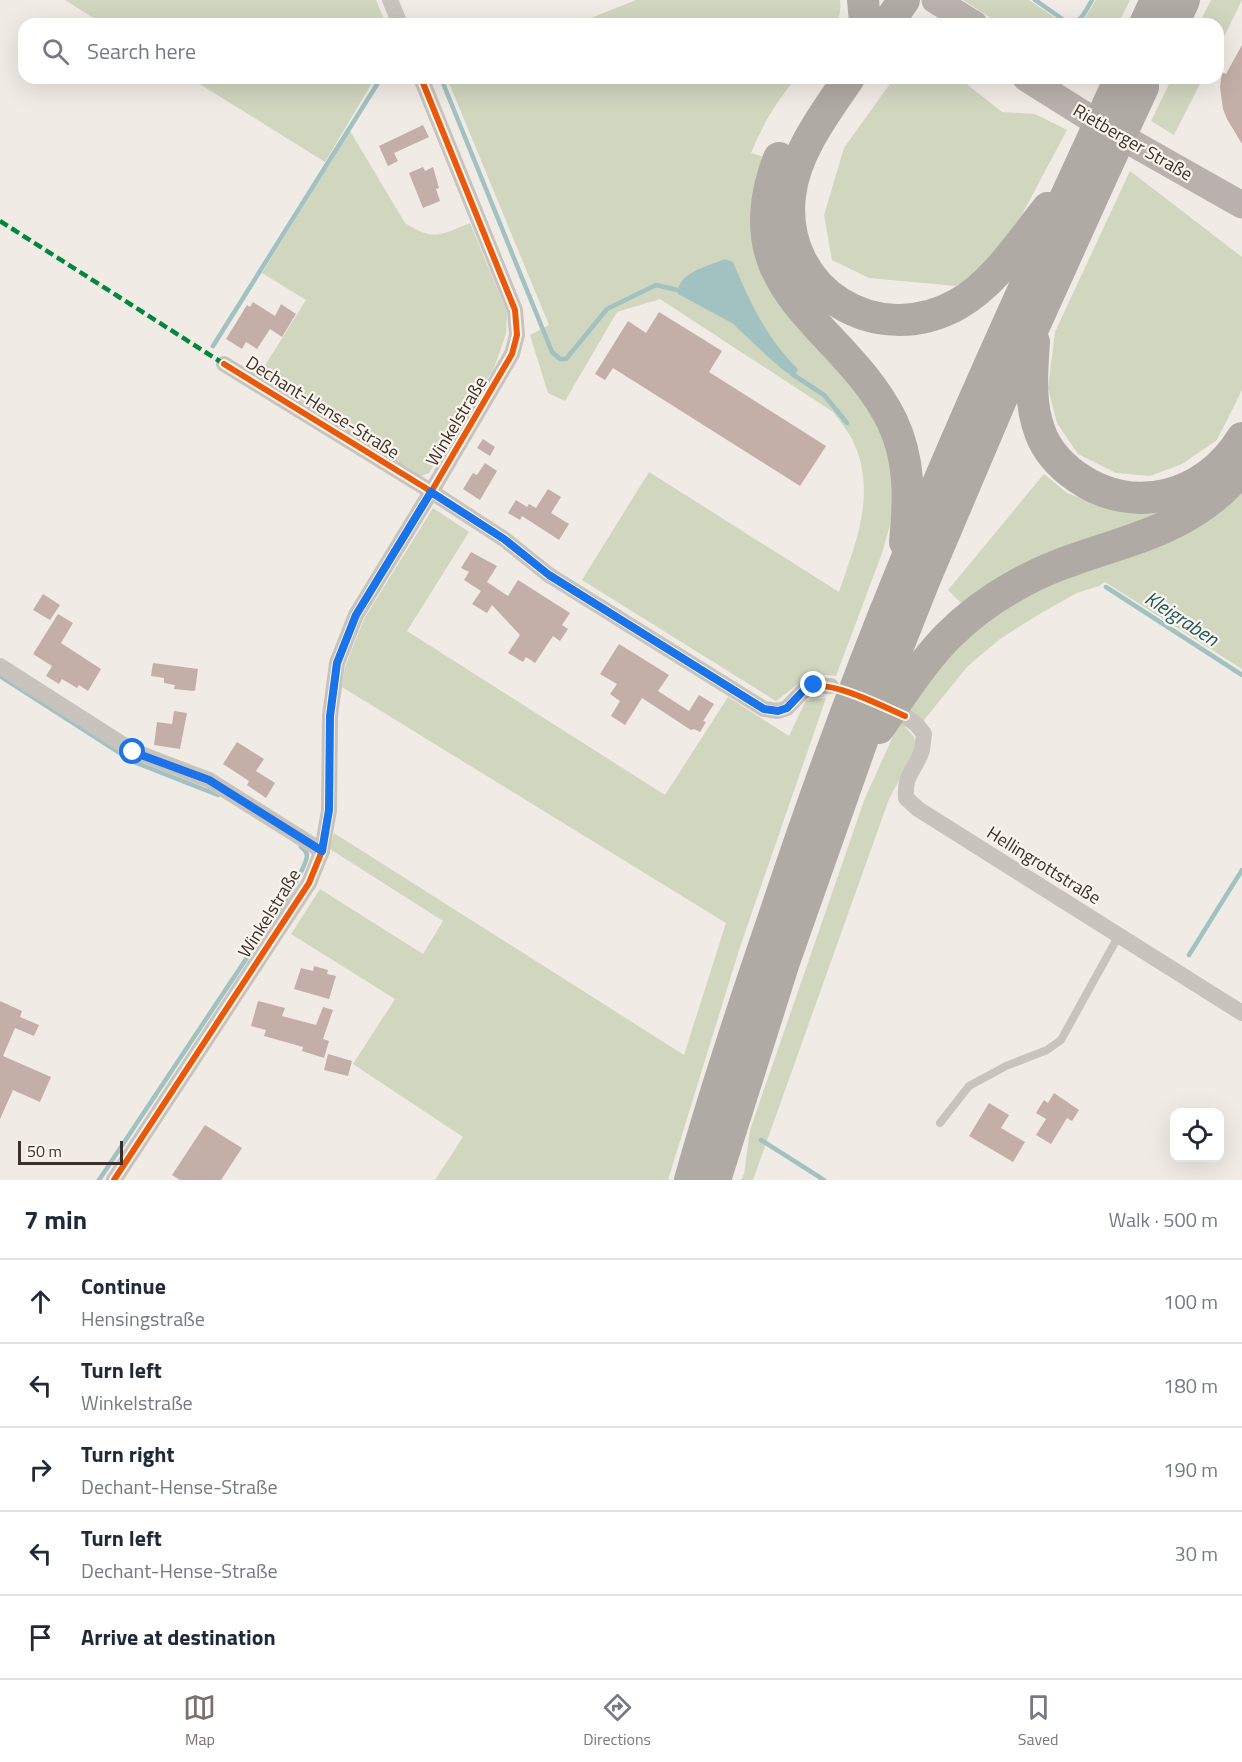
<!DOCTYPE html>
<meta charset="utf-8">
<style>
body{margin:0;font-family:"Titillium Web",sans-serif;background:#f2f2f3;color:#1f2937}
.controls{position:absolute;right:18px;bottom:18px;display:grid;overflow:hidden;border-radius:12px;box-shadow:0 6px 24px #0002}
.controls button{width:54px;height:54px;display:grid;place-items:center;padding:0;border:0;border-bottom:2px solid #e0e1e3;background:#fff;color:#1f2937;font:30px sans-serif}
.scale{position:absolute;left:18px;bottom:15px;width:105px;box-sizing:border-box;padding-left:6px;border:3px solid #3b302b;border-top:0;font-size:16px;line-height:21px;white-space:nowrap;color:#3b302b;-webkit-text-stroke:4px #fbf5ee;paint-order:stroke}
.stop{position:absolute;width:18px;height:18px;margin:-14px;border:4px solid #1a73e8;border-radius:50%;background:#fff}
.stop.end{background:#1a73e8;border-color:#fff;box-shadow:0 2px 6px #0008}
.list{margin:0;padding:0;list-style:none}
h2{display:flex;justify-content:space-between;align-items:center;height:78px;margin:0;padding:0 24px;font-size:26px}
h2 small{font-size:20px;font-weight:400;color:#747a83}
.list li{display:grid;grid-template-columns:39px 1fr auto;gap:18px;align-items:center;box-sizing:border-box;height:84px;padding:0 24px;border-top:2px solid #e0e1e3}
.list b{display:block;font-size:22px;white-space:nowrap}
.list p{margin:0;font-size:20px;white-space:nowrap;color:#747a83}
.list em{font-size:20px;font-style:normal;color:#747a83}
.icon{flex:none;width:33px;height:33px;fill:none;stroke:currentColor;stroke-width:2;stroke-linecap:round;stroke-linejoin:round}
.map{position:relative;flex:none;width:1242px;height:1180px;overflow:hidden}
.search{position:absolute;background:#fff;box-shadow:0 6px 24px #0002;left:18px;right:18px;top:18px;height:66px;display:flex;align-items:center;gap:15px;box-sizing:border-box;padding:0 21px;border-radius:18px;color:#747a83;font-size:22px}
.sheet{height:498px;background:#fff}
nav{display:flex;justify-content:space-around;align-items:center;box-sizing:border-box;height:84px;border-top:2px solid #e0e1e3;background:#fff;font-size:16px;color:#747a83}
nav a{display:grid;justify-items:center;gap:3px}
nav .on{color:#7a716c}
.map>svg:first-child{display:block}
</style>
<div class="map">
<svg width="1242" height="1180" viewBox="0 0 1242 1180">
<rect width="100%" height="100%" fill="#f0ebe5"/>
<g fill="#d1d6bf">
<polygon points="65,0 376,0 386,24 103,24"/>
<path d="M636,0H840C841,8 840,17 836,24H576Z"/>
<polygon points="963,0 1029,0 1064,24 1000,24"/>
<polygon points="1096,0 1130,0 1118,24 1081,24"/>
<polygon points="1211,0 1242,0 1218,49 1218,24 1199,24"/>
<polygon points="190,78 375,78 325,162"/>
<path d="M447,78H796C775,104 764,122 751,153L767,158L857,393L880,430L892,466L893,500L890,525L882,553L836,676L811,674L776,701L582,580L649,472L839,592C856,542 878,491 852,439C847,430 840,421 833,412L660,299L617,312L565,401L548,393L530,335L549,325Z"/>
<polygon points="894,78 959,78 1002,112 1035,114 1067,130 1011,235 974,276 956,286 869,278 832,260 824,215 844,148"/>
<polygon points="1172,78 1203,78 1174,135 1151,121"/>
<path d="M350,131L405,223C435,242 439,235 470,223L507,312L506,334L494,368L429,473L419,477L259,375L306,300L262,273Z"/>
<polygon points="1130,171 1242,257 1242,390 1217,440 1182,464 1150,476 1116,473 1078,454 1057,423 1048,388 1055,332"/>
<polygon points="1044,474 1067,493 1104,507 1203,499 961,603 948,590"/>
<polygon points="1242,482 1242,669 1105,582 1099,586 1077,593 1041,613 1000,639 968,666 923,721 905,710 923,682 983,619"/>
<polygon points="433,508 469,532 407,631 665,795 728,697 789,736 806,700 826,698 740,947 668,1180 435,1180 463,1137 353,1064 395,999 291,934 320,889 423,954 443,921 330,849 334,833 684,1055 726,923 342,687 345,667 364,619"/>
<polygon points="900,721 914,737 916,749 889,799 753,1180 741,1180 744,1174 750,1130 865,798"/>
</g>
<path fill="#a1c2c1" d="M725,259L733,262C749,300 767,340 798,369L794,377L783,370L766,355L732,323L678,294C677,272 709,266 725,259Z"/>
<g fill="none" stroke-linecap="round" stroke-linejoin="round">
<g stroke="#a1c2c1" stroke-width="4.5">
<path d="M1035,0L1068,23C1081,24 1086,10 1092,0"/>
<polyline points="443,83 552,352 560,359 566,359 607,309 656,285 682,291"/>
<polyline points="213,346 381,78"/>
<polyline points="792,374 824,395 847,423"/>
<polyline points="1106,587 1242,675"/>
<polyline points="0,676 134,762 218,795"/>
<polyline points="1189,955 1242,870"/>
<polyline points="761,1140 824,1180"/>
<path d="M99,1180L288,896C293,886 307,865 307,855C306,850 304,849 301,847"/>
</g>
</g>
<g fill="#c3afa7">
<polygon points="1242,45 1242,144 1227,119 1223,109 1220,87 1222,72 1226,74"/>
<polygon points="423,125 429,137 394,153 398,161 388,166 379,146"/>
<polygon points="423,167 425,171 433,167 439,188 436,189 440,201 423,208 409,173"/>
<polygon points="253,302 275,316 281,304 296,314 282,337 270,329 257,349 246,342 242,349 226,339 247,305 250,307"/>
<polygon points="659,312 722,351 709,372 826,446 800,486 613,368 605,380 595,374 628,321 646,333"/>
<polygon points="483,439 495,447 490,456 477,448"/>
<polygon points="485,463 497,471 480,500 463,489 473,473 477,475"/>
<polygon points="548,489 561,497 551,513 569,524 559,540 522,516 520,520 508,513 516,500 527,507 529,504 536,508"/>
<polygon points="471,552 497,566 487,582 508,596 518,580 570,613 562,625 568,629 560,641 553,636 535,663 526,657 523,662 508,653 520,635 492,605 487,613 472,604 481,591 464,580 469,572 461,568"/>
<polygon points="43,594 60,605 50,620 33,610"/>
<polygon points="58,614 73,623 61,643 101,669 88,691 79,685 77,688 62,679 59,684 46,676 52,666 33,654"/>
<polygon points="619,644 669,675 658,691 689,711 699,695 714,704 703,721 706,722 700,732 694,729 691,730 642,698 625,725 611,716 620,701 610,694 617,684 600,674"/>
<polygon points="153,663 198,669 195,691 174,689 175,685 164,683 164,678 151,676"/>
<polygon points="174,711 187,713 180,749 154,745 157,722 172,724"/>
<polygon points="237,742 264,759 256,771 275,783 266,798 247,785 249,781 223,764"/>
<polygon points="314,966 328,970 327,974 336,976 329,999 294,989 301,968 313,971"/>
<polygon points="0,1001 22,1011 20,1017 39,1025 34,1036 15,1028 3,1056 51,1077 40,1102 13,1090 0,1119"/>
<polygon points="258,1001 285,1008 282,1016 316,1025 323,1007 333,1010 323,1039 329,1041 324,1058 302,1051 303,1047 264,1036 266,1030 251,1026"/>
<polygon points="328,1054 352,1061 348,1076 324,1070"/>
<polygon points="1054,1093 1079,1110 1072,1121 1067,1118 1051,1144 1036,1135 1046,1119 1036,1113 1044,1100 1048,1103"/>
<polygon points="989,1103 1009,1115 1001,1128 1025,1142 1013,1162 969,1136"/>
<polygon points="205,1125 242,1148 221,1180 180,1180 172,1175"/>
</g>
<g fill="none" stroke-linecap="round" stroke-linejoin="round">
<polyline stroke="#c9c3be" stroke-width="8" points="940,1123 969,1086 1006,1066 1047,1050 1061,1040 1119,935"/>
<g stroke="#c9c3be" stroke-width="16">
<polyline points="390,0 400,24"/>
<polyline points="224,364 424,487 504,539 549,575 764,709 778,711 787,708 805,689 814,685 831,686"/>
<polyline points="0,666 133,751 209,780 322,851"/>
<path d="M905,716L917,725L924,734C923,739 923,745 922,750C916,770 904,773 906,798L918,809L1242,1013"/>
<polyline points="114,1180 309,883 322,851 329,810 330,716 337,663 356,615 431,492 512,354 517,335 515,310 421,78"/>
</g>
<g stroke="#b8b1ad" stroke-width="27">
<polyline points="935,0 974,24"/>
<polyline points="1026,78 1104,127 1242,205"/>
</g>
<g stroke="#afaaa4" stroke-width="32">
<polyline points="863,0 865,21"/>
<polyline points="887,24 904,0"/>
<polyline points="1145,24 1156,0"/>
<polyline points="1173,24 1184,0"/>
<path d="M849,78C825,113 795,152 790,195C779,291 877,350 958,304C996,282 1021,241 1048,208"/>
<path d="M779,158C727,293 843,322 892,421C911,461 909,500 905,542"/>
<path d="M1034,342C1032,372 1029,403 1040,432C1047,451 1061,466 1077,477C1134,517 1206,497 1242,438"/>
<path d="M879,728C900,697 921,664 947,637C966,618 990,600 1013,587C1092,540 1178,547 1242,469"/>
<path d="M690,1180C715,1091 744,1004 774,917C813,800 855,684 902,570C959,430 1022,292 1085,155"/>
<polyline points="715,1180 784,962 874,707 924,581 1003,395 1107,165"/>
</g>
<g stroke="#afaaa4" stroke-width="32">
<polyline points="1085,155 1120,78"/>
<polyline points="1107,165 1143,87"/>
</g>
<polyline stroke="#00873e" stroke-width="4.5" stroke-dasharray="9 4.5" stroke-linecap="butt" points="0,221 224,364"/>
<g stroke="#fbf5ee" stroke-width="10">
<g id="cycleway">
<path d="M224,364L424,487L504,539L549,575L764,709C768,710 773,711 778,711C793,710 797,691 811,687C831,680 884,707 905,716"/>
<polyline points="114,1180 309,883 322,851 329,810 330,716 337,663 356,615 431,492 512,354 517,335 515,310 421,78"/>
</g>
</g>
<use href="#cycleway" stroke="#e8590c" stroke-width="6"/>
</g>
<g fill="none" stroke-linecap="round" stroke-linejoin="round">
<polyline stroke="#1a73e8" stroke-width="8" points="133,752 209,780 322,851 329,810 330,716 337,663 356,615 431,492 504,539 549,575 764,709 778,711 787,708 805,689 814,685"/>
</g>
<g text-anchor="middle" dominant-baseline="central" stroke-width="4.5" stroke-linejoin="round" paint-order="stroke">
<g font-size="18" fill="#3b302b" stroke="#fbf5ee">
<text transform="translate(1133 142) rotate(30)">Rietberger Straße</text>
<text transform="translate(323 407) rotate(32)">Dechant-Hense-Straße</text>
<text transform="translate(456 421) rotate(-59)">Winkelstraße</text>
<text transform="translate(1044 865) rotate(32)">Hellingrottstraße</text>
<text transform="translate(269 913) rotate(-58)">Winkelstraße</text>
</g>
<g font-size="20" font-style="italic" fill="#1f5a5e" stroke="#fbf5ee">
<text transform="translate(1182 618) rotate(33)">Kleigraben</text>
</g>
</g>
</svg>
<div class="controls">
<button><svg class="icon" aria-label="locate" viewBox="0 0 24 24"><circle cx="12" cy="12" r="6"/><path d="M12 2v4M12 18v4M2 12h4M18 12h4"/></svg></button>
</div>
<div class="scale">50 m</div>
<div class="stop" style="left:133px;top:752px"></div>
<div class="stop end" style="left:814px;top:685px"></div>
<div class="search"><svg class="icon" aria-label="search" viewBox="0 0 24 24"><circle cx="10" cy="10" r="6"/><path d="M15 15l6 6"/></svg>Search here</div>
</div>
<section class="sheet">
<h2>7 min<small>Walk · 500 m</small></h2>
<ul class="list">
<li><svg class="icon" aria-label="ahead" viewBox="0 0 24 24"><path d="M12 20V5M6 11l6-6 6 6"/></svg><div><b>Continue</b><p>Hensingstraße</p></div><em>100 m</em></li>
<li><svg class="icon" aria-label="left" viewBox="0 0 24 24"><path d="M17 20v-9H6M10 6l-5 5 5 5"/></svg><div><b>Turn left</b><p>Winkelstraße</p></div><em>180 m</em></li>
<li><svg class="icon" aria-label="right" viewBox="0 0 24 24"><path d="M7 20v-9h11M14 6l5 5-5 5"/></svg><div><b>Turn right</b><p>Dechant-Hense-Straße</p></div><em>190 m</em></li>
<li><svg class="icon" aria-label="left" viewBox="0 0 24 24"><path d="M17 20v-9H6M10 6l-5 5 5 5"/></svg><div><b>Turn left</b><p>Dechant-Hense-Straße</p></div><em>30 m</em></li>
<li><svg class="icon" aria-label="arrive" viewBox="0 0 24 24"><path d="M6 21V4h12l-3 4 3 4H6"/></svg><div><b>Arrive at destination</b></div></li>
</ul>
</section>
<nav>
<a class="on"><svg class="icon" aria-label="map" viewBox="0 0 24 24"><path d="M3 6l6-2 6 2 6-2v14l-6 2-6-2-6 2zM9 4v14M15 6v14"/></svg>Map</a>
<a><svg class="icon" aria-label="directions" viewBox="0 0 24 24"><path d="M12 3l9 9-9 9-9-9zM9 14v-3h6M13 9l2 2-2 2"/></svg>Directions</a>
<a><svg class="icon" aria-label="saved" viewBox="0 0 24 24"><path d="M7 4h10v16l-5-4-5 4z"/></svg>Saved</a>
</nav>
